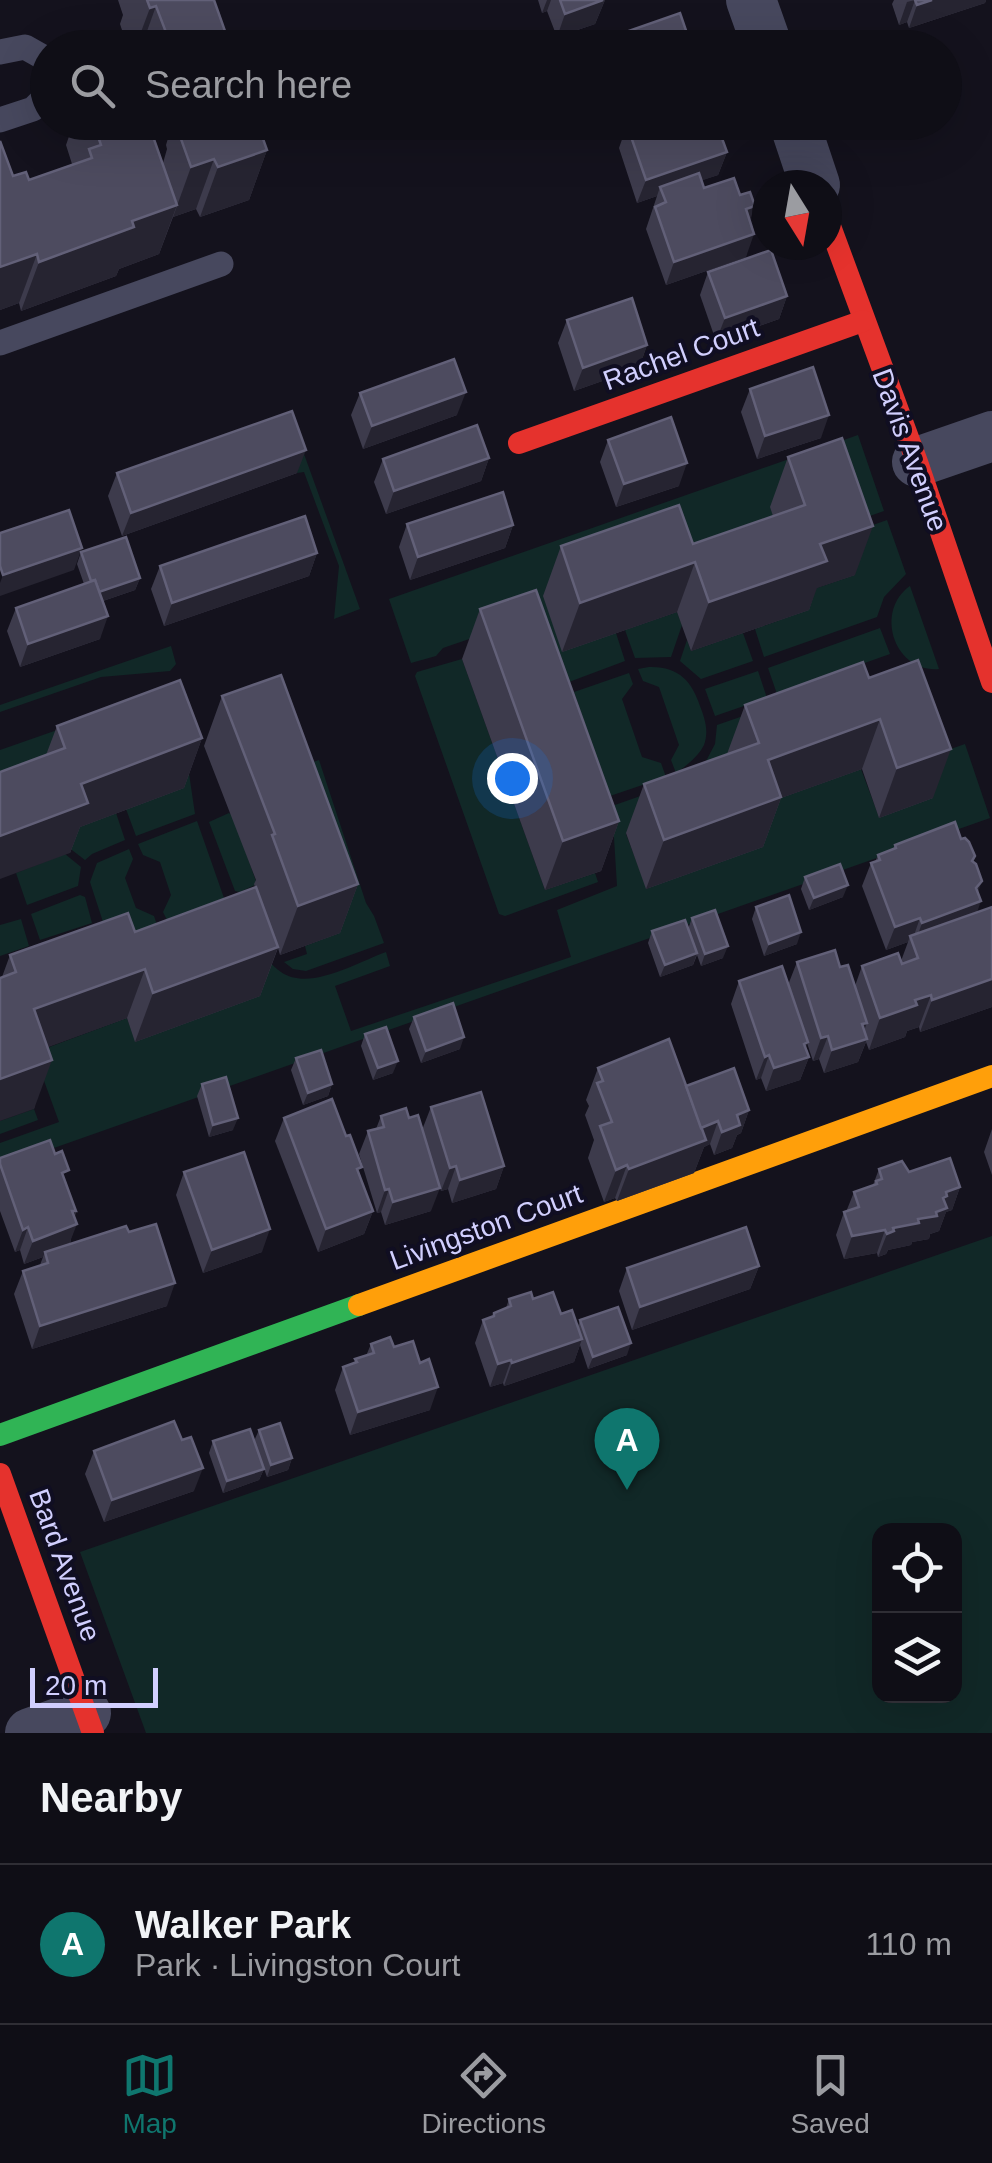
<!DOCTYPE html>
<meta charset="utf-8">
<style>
body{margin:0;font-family:Arial,sans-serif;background:#1d1c23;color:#f1f3f6}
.controls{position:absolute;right:30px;bottom:30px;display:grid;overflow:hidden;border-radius:20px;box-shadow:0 10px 40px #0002}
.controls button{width:90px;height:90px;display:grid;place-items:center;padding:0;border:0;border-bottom:2px solid #2f2e35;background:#0f0e16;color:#f1f3f6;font:50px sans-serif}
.compass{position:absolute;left:752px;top:170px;width:90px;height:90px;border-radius:50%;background:#0f0e16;box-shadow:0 10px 40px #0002;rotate:169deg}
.scale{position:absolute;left:30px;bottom:25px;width:128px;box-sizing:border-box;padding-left:10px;border:5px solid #d1cffe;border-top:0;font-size:28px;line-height:35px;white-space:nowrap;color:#d1cffe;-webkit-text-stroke:8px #100e22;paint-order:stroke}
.you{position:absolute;left:512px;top:778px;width:35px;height:35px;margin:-25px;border:8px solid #fff;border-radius:50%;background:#1a73e8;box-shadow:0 0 0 15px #1a73e833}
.badge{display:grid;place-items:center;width:65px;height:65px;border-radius:50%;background:#0f766e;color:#fff;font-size:32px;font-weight:700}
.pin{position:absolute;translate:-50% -82px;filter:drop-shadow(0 2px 5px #0008)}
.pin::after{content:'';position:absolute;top:52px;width:35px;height:30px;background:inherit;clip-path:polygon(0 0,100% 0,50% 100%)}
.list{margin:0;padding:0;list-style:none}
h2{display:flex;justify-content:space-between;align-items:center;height:130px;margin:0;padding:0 40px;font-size:42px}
h2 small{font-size:32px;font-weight:400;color:#9b9ca1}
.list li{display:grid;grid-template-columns:65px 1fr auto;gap:30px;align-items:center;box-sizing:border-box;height:160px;padding:0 40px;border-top:2px solid #2f2e35}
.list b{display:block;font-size:38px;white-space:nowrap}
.list p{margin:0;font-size:32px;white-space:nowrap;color:#9b9ca1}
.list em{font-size:32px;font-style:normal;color:#9b9ca1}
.icon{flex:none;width:55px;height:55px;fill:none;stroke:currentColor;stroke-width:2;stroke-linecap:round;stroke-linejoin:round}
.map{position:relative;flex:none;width:992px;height:1733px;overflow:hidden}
.search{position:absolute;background:#0f0e16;box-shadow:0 10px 40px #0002;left:30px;right:30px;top:30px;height:110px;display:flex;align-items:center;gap:25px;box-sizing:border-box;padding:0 35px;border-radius:55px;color:#9b9ca1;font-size:38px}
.sheet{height:290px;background:#0f0e16}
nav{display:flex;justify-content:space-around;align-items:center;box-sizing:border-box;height:140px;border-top:2px solid #2f2e35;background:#0f0e16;font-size:28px;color:#9b9ca1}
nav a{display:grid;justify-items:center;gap:5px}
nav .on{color:#0f766e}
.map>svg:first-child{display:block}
</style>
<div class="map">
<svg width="992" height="1733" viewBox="0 0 992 1733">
<rect width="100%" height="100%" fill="#14121d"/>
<g fill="#112827" fill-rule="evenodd">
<polygon points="295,429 360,609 334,619 339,566 304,472 297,473"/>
<polygon points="858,435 884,511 838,527 616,633 625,661 569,682 522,621 443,648 436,656 411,663 389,599"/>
<polygon points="887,520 906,574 884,597 877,617 764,657 755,629 808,610 802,593 855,575 842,536"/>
<path d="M910,586L939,669C894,673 874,611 910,586Z"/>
<polygon points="677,612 682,625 671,657 635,658 625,630"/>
<polygon points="880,628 890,654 777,694 768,668"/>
<polygon points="743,633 753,661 701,679 680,661 687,640 691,651"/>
<polygon points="171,646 176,664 170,671 101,677 0,712 0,705"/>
<polygon points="462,659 545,890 595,873 598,882 505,916 499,914 415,676 417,672"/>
<path d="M649,667C678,666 692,681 700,706C705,719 709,731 704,745C698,757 687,765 676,773L671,760L679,745L659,687L643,681L638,669Z"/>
<polygon points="758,671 767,698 715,716 705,689"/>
<polygon points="629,673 633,684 622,699 642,757 661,763 666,777 610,796 574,692"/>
<polygon points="769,707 780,735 705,763 715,744 717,725"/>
<polygon points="103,714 186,753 195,814 136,836 126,809 0,815 0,750"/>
<path d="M965,744L990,818L0,1167V1143L59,1122L43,1078L28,1055L127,1018L136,1042L236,916C249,933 263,960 281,972C309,992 358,962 386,952L390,966L335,986L351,1031L571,957L557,910L617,886L612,806L669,786L626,834L647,889L750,809L861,769L879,817L919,760Z"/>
<polygon points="319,760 366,903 374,916 384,943 306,971 293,969 284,962 307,954 305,946 339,933 281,773"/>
<polygon points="116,813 125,840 92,854 85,860 68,847 63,833"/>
<polygon points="229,813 233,816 257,884 240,892 235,891 209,822"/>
<polygon points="197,821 224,898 167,920 163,912 171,895 160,862 143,855 138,844"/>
<polygon points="129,849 133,859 125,878 136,908 154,916 157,925 129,935 104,925 90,882 97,863"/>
<polygon points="65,854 81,867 78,886 27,905 16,873"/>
<polygon points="80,895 85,897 92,923 40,940 31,914"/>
<polygon points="21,919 29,946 0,956 0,925"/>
<polygon points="34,1109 38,1120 0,1134 0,1121"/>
<path d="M992,1236V1733H146L80,1552ZM880,1530H954V1696H880Z"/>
</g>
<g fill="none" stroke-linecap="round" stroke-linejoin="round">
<g stroke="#47485e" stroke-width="25">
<polyline points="0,52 25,47 48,60"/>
<polyline points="0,120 33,109 48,94"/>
<polyline points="0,343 221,264"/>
</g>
<g stroke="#47485e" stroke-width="50">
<polyline points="751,0 768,48"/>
<polyline points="794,122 815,185"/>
<polyline points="917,462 992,436"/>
<polyline points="30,1733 86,1713"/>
</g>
<polyline stroke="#30b455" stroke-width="22" points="0,1435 359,1305"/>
<polyline stroke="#ff9f0a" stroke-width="22" points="359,1305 992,1076"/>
<g stroke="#e5322d" stroke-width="22">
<polyline points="827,218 917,462 992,682"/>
<polyline points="519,443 863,321"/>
<polyline points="0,1474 93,1733"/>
</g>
</g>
<g fill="#3d3b4c">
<polygon points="118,0 214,0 231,48 128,48 120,24 123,15"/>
<polygon points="538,0 605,0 595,24 557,37 547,11 542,13"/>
<polygon points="894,0 986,0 985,3 909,28 907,22 899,25 892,4"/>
<polygon points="74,122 148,122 163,163 167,149 166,145 169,135 164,122 257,122 267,150 249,200 200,217 196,209 173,217 159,254 119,269 116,276 21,311 19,303 0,310 0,141 13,176 29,180 72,164 66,145"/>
<polygon points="627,125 727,152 718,175 702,180 704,188 750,221 746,257 666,285 646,229 657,196 637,203 619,148"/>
<polygon points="708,272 787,296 779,319 716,341 700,295"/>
<polygon points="567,320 647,345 639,368 574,391 558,343"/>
<polygon points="750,389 821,438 757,459 741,412"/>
<polygon points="360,393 457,415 363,449 351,415"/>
<polygon points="608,440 679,486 616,507 600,462"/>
<polygon points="788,457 855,575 816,588 809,610 691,651 677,612 562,652 543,596 561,546 693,544 773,516 770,507"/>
<polygon points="489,458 481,481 386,514 374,482 383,459"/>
<polygon points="117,473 297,473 122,536 108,496"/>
<polygon points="407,524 513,525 505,548 410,580 399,547"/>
<polygon points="81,552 140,578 135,590 103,601 100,639 20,667 7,631 16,608 84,584 77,564"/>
<polygon points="317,553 309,576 164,626 151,589 160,566"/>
<polygon points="480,609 619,821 601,871 545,890 462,659"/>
<polygon points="869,678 933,798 879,818 862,769 781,798 763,847 646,889 626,833 644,784 727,754 745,705"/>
<polygon points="222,696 358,884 340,933 280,955 278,948 260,996 135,1042 127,1018 47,1047 34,1109 2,977 10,955 135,932 255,887 254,884 256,880 204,746"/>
<polygon points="57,726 202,738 184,788 80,827 70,853 46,755"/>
<polygon points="961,839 973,862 978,892 977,912 992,907 992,1007 920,1032 919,1027 907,1031 905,1037 869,1050 866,1042 858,1062 824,1073 819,1059 813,1061 807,1043 805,1049 809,1057 800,1080 766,1091 761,1078 756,1080 731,1004 739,981 788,985 797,962 840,967 855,986 862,966 901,961 908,942 886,950 862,886 871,863 875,862 878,855 893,849 895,845"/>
<polygon points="805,877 843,897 809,910 801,889"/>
<polygon points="756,907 797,944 764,956 752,919"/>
<polygon points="692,918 723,958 701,966 697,955 693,965 660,977 648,943 652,931 688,929"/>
<polygon points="414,1017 460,1049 421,1063 409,1029"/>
<polygon points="365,1034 393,1073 373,1080 361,1046"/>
<polygon points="296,1058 332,1084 328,1096 303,1105 291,1070"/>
<polygon points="598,1068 686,1086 749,1110 741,1133 737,1135 732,1148 714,1155 710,1144 704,1147 694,1173 617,1201 615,1198 604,1202 588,1158 594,1140 585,1115 589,1106 586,1100"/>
<polygon points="202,1084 233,1130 209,1137 197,1096"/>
<polygon points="431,1107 504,1166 496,1189 452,1203 448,1189 441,1191 430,1155 431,1211 385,1225 381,1212 377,1213 359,1154 368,1131 376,1129 381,1116 409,1118 422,1130"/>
<polygon points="284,1118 373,1211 364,1234 318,1252 275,1141"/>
<polygon points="992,1129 992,1175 984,1152"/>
<polygon points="0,1158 65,1182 76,1211 70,1244 129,1232 167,1306 32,1349 14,1294 23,1271 40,1265 43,1257 24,1264 20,1250 15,1252 0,1211"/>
<polygon points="879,1169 909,1172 960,1187 952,1210 946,1212 939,1231 930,1234 929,1239 912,1242 911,1245 888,1250 886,1254 878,1257 877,1253 844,1259 836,1235 844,1212 846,1212 854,1192 873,1185"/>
<polygon points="184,1172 262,1252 203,1273 176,1195"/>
<polygon points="759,1266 750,1289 632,1330 619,1291 627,1268"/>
<polygon points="509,1299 533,1299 561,1314 578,1326 580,1320 627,1355 588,1369 580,1345 574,1362 504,1386 503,1383 490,1387 475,1343 483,1320 492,1317 494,1313 506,1308"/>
<polygon points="371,1344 394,1347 430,1410 350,1435 335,1390 343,1367 354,1364 355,1359 366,1356"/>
<polygon points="259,1430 292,1458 288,1470 267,1477 254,1441"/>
<polygon points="213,1441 264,1469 259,1480 223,1493 209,1453"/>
<polygon points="94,1451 194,1491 104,1522 85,1474"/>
</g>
<g fill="#262431">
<polygon points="547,0 551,0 547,11 542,13"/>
<polygon points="605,0 595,24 557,37 565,14"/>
<polygon points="915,0 907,22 899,25 907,2"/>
<polygon points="932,0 986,0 985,3 909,28 917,5"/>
<polygon points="156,6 141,48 135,48 150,8"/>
<polygon points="267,150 249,200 200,217 218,167"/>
<polygon points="727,152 718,175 663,194 660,187 657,196 637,203 646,180"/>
<polygon points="214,159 196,209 173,217 191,167"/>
<polygon points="177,205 159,254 119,269 116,276 21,311 39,262 132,221"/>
<polygon points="755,206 747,229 746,209"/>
<polygon points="754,234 746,257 666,285 674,262"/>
<polygon points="37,254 19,303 0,310 0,267"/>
<polygon points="787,296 779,319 716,341 725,318"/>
<polygon points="647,345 639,368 574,391 583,368"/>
<polygon points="466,392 457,415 363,449 372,426"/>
<polygon points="829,415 821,438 757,459 765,436"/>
<polygon points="306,450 297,473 122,536 131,513"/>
<polygon points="489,458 481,481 386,514 394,491"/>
<polygon points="687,463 679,486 616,507 624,484"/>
<polygon points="513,525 505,548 410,580 418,557"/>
<polygon points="873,526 855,575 817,588 809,610 691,651 709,602 820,544"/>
<polygon points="82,548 74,570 0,596 0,583 3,575"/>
<polygon points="317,553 309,576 164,626 172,603"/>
<polygon points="695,562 677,612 562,652 580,603"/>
<polygon points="140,578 135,590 91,605 95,593"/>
<polygon points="108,616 100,639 20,667 28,644"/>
<polygon points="880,719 862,769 781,798 763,847 646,889 664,840 768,760"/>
<polygon points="202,738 184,788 80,827 70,853 0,879 0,836 81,784"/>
<polygon points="951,749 933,798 879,818 897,768"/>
<polygon points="619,821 601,871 545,890 563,841"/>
<polygon points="982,881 974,904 981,901 973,924 914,946 922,923 976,888"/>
<polygon points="358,884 340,933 280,955 298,906"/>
<polygon points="848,885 843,897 809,910 814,898"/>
<polygon points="920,918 912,941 910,936 908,942 886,950 895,927"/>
<polygon points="801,932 797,944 764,956 769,944"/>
<polygon points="728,946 723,958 701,966 705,954"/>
<polygon points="278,947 260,996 135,1042 153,993"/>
<polygon points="697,953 693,965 660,977 665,965"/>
<polygon points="145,969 127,1018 16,1059 34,1009"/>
<polygon points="992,979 992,1007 920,1032 932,1000"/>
<polygon points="931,995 919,1027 907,1031 905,1037 869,1050 880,1018 915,1000"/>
<polygon points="867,1023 860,1041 867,1039 858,1062 824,1073 832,1050 862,1024"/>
<polygon points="828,1036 819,1059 813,1061 821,1038"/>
<polygon points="464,1037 460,1049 421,1063 426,1051"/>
<polygon points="808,1042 801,1060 809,1057 800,1080 766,1091 774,1068 804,1044"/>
<polygon points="769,1055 761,1078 756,1080 765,1057"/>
<polygon points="52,1060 34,1109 0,1121 0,1079"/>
<polygon points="398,1061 393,1073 373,1080 378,1068"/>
<polygon points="332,1084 328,1096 303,1105 308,1093"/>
<polygon points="749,1110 741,1133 737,1135 732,1148 714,1155 722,1132 737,1115"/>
<polygon points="238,1118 233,1130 209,1137 213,1125"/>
<polygon points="718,1121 710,1144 704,1147 694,1173 617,1201 629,1169 695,1130"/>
<polygon points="627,1165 615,1198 604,1202 616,1170"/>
<polygon points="456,1166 448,1189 441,1191 450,1168"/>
<polygon points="504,1166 496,1189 452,1203 460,1180"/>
<polygon points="960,1187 952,1210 946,1212 939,1231 930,1234 929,1239 912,1242 911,1245 888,1250 886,1254 878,1257 887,1234 893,1228 918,1219 946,1192"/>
<polygon points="440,1188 431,1211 385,1225 393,1202"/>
<polygon points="389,1189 381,1212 377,1213 385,1190"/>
<polygon points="72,1211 76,1211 70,1227 77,1224 68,1247 45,1252 43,1257 24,1264 33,1241"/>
<polygon points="373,1211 364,1234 318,1252 326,1229"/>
<polygon points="28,1227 20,1250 15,1252 23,1230"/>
<polygon points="270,1229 262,1252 203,1273 212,1250"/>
<polygon points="885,1230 877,1253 844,1259 852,1236"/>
<polygon points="759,1266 750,1289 632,1330 640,1307"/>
<polygon points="175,1283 167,1306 32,1349 40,1326"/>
<polygon points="582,1339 574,1362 504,1386 512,1363"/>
<polygon points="631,1343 627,1355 588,1369 593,1357"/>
<polygon points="511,1360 503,1383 490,1387 498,1364"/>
<polygon points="438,1387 430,1410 350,1435 358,1412"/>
<polygon points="292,1458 288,1470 267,1477 271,1465"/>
<polygon points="203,1468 194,1491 104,1522 112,1500"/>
<polygon points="264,1469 259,1480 223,1493 227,1481"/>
</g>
<g fill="#4d4b5f" stroke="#626078" stroke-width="2.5">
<polygon points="147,0 214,0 231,48 172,48 156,6 150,8"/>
<polygon points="560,0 603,0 565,14"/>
<polygon points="915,0 932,0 917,5"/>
<polygon points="680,13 692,48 599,48 597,42"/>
<polygon points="93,122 148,122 177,205 132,221 134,227 39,262 37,254 0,267 0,141 13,176 26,172 29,180 92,158 89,149 101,145"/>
<polygon points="184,122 257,122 267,150 218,167 214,159 191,167 176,125"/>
<polygon points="635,122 716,122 727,152 646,180 627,125"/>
<polygon points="699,173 704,188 734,178 740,195 750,192 755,206 746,209 754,234 674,262 655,207 666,202 660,187"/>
<polygon points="771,250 787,296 725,318 708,272"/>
<polygon points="632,298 647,345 583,368 567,320"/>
<polygon points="454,359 466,392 372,426 360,393"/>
<polygon points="813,367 829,415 765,436 750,389"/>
<polygon points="292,411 306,450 131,513 117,473"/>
<polygon points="671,417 687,463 624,484 608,440"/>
<polygon points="477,425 489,458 394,491 383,459"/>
<polygon points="842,438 873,526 820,544 827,561 709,602 695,562 580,603 561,546 679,505 693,544 805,505 788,457"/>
<polygon points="503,492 513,525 418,557 407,524"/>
<polygon points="69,510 82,548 3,575 0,566 0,533"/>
<polygon points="305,516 317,553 172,603 160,566"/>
<polygon points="126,537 140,578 99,592 95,580 91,581 81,552"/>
<polygon points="95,580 108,616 28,644 16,608"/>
<polygon points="536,590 619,821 563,841 480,609"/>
<polygon points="918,660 951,749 897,768 880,719 768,760 781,797 664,840 644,784 759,743 745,705 863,662 869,678"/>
<polygon points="281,675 358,884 298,906 272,835 275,834 222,696"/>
<polygon points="180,680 202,738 81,784 88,803 0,836 0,772 65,748 57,726"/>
<polygon points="955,822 961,839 965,838 969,842 975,856 972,861 976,864 982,881 976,888 981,901 922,923 920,918 895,927 871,863 880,860 878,855 896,848 895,845"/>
<polygon points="840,864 848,885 814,898 805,877"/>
<polygon points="256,887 278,947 153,993 145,969 34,1009 52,1060 0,1079 0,978 16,972 10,955 128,913 135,932"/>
<polygon points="789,895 801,932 769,944 756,907"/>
<polygon points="992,907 992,979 932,1000 931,995 915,1000 917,1005 880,1018 862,966 898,953 902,964 918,958 910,936"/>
<polygon points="715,910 728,946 705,954 692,918"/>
<polygon points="685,920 697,953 665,965 652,931"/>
<polygon points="835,950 840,967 848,965 867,1023 862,1024 867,1039 832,1050 828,1036 821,1038 797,962"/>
<polygon points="782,966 808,1042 804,1044 809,1057 774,1068 769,1055 765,1057 739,981"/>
<polygon points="453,1003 464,1037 426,1051 414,1017"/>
<polygon points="386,1027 398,1061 378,1068 365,1034"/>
<polygon points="669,1039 706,1140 629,1169 627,1165 616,1170 600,1126 612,1122 597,1083 603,1081 598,1068"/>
<polygon points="321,1050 332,1084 308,1093 296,1058"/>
<polygon points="734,1068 749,1110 737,1115 740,1125 722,1132 718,1121 701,1128 686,1086"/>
<polygon points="226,1077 238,1118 213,1125 202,1084"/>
<polygon points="481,1092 504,1166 460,1180 456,1166 450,1168 431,1107"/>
<polygon points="332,1099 346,1136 350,1135 362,1167 357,1169 373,1211 326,1229 284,1118"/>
<polygon points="406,1108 409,1118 418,1115 440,1188 393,1202 389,1189 385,1190 368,1131 384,1127 381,1116"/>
<polygon points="50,1140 55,1154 62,1151 69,1170 62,1173 76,1211 72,1211 77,1224 33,1241 28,1227 23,1230 0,1164 0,1158"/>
<polygon points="244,1152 270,1229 212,1250 184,1172"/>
<polygon points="950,1158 960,1187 946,1192 947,1196 943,1198 947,1208 936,1212 937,1216 918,1219 919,1223 893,1228 894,1231 887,1234 885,1230 852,1236 844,1212 859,1207 854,1192 877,1184 876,1181 882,1179 879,1169 902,1161 909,1172"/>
<polygon points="156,1224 175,1283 40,1326 23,1271 48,1263 45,1252 126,1226 129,1232"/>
<polygon points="746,1227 759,1266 640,1307 627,1268"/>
<polygon points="531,1292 533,1299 553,1292 561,1314 572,1310 582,1339 512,1363 511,1360 498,1364 483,1320 494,1316 494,1313 511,1306 509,1299"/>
<polygon points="618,1307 631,1343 593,1357 580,1320"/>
<polygon points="390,1337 394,1347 413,1341 420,1363 429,1359 438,1387 358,1412 343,1367 357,1362 355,1359 374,1353 371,1344"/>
<polygon points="174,1421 182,1440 191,1437 203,1468 112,1500 94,1451"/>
<polygon points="280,1423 292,1458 271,1465 259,1430"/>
<polygon points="250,1429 264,1469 227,1481 213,1441"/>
</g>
<g text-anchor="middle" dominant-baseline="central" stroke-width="8" stroke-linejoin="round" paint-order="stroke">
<g font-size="28" fill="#d1cffe" stroke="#100e22">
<text transform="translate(681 354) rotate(-20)">Rachel Court</text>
<text transform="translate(910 450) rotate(70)">Davis Avenue</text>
<text transform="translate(486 1227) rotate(-20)">Livingston Court</text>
<text transform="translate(65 1565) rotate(70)">Bard Avenue</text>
</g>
</g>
</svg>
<div class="controls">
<button><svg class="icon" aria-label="locate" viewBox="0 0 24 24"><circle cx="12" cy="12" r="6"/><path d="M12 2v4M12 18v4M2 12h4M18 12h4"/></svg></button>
<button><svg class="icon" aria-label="layers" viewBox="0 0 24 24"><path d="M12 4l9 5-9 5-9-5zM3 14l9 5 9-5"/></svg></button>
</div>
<svg class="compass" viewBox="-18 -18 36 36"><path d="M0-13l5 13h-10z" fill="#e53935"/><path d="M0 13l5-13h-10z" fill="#9b9ca1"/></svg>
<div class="scale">20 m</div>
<div class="you"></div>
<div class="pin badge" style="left:627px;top:1490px">A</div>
<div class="search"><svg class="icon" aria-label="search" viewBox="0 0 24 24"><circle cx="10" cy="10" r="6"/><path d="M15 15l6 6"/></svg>Search here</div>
</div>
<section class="sheet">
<h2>Nearby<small></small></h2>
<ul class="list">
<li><span class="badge">A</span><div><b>Walker Park</b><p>Park · Livingston Court</p></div><em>110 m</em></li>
</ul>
</section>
<nav>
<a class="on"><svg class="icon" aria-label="map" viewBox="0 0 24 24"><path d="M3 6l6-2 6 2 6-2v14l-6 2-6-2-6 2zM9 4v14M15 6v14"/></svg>Map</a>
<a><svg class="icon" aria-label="directions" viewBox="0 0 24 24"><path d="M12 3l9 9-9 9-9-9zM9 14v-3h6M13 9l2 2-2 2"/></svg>Directions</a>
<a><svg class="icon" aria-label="saved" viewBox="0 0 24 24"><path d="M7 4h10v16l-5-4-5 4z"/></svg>Saved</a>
</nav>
